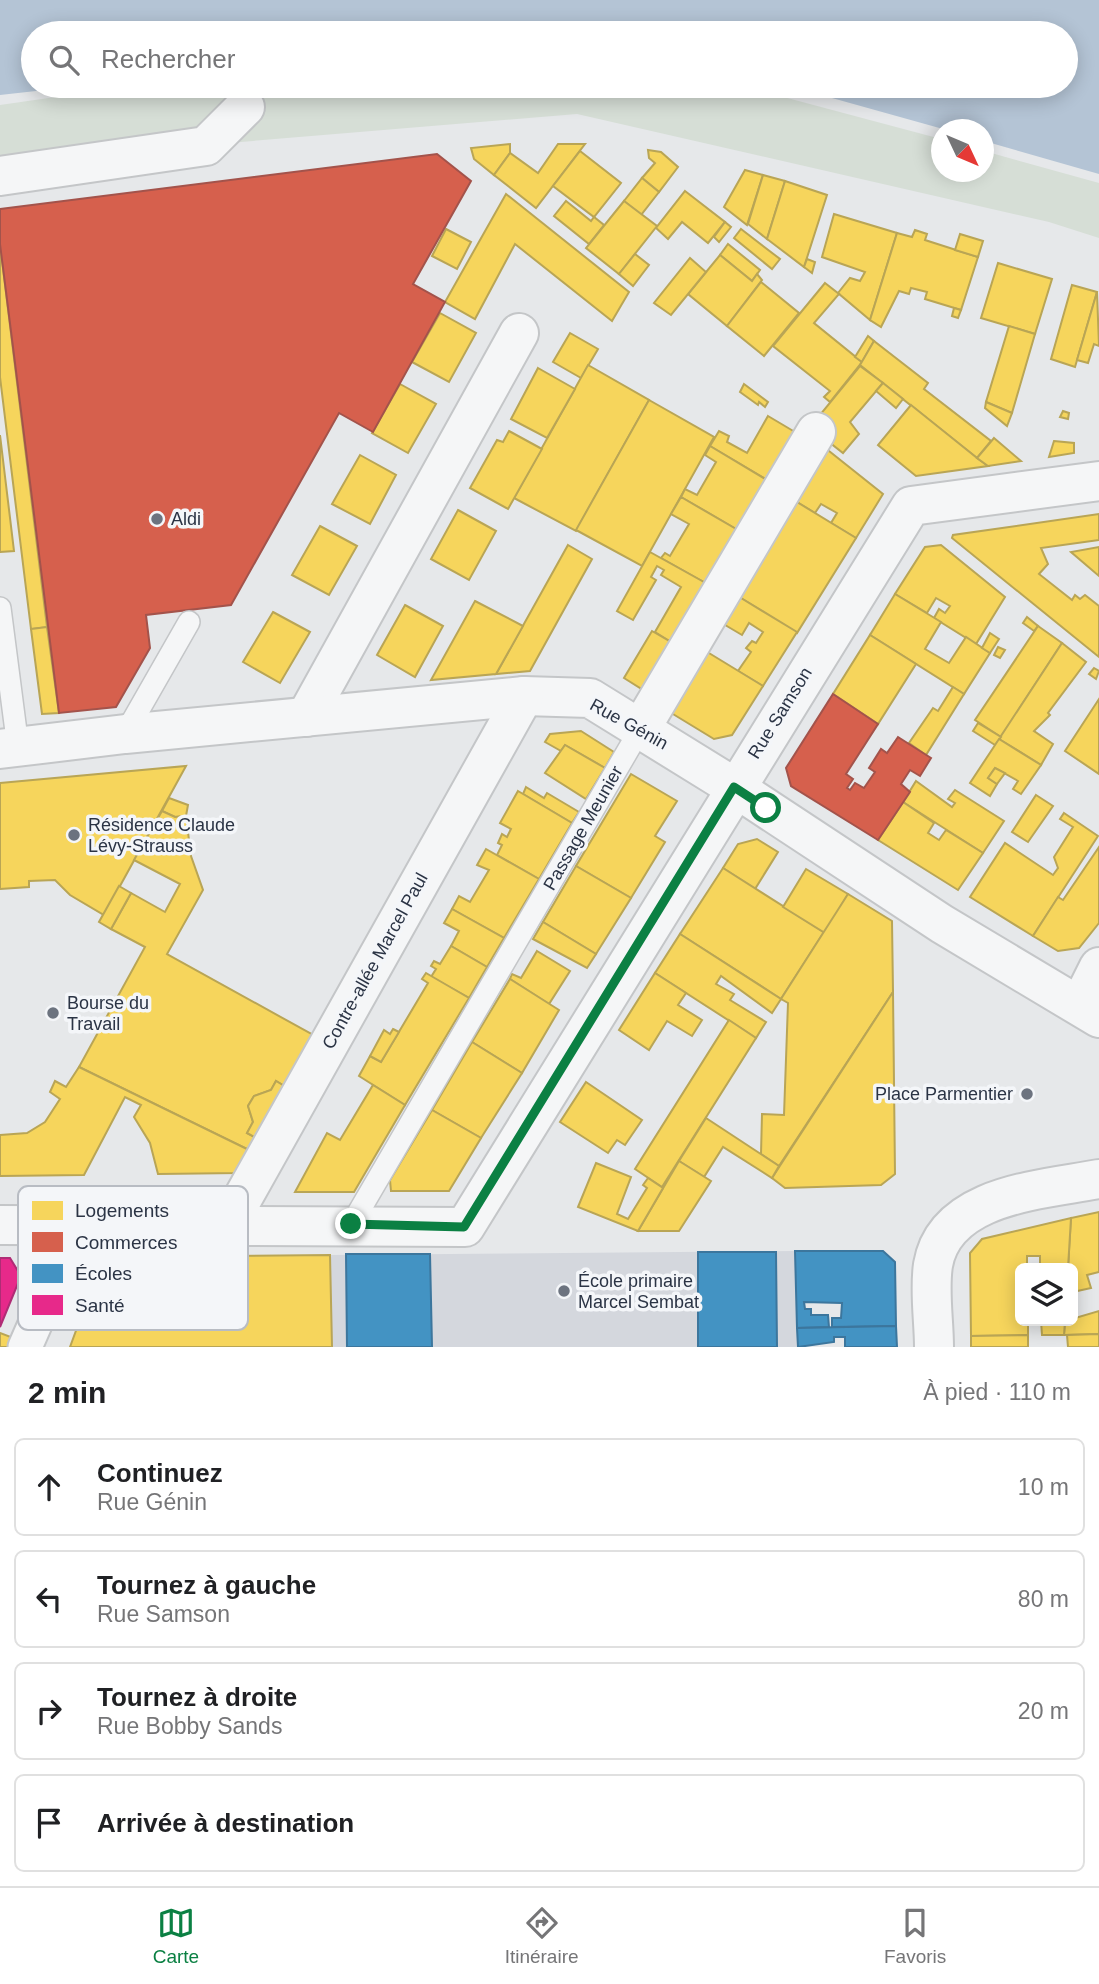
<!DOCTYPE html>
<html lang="fr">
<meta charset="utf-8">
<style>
body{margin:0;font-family:Helvetica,sans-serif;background:#f2f2f2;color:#202124}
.controls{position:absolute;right:21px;bottom:21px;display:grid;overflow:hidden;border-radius:10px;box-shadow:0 4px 18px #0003}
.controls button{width:63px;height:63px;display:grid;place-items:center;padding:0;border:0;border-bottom:2px solid #e0e0e0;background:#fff;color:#202124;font:35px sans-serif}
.compass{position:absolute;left:931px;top:119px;width:63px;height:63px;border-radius:50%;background:#fff;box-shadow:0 4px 18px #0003;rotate:134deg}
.stop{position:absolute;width:21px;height:21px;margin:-16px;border:5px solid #0b8043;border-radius:50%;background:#fff}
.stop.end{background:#0b8043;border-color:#fff;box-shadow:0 2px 7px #0008}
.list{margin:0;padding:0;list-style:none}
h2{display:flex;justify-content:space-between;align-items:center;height:91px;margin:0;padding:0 28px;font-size:30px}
h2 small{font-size:23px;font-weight:400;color:#757577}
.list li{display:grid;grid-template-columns:46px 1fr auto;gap:21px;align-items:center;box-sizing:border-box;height:98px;margin:0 14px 14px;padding:0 14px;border:2px solid #e0e0e0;border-radius:10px}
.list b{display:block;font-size:26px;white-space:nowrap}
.list p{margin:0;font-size:23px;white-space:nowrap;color:#757577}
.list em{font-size:23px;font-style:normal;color:#757577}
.icon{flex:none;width:38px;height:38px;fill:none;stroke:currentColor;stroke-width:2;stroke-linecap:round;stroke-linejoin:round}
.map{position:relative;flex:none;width:1099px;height:1347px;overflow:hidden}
.search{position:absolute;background:#fff;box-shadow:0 4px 18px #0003;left:21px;right:21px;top:21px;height:77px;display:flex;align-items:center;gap:18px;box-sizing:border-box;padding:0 24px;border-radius:38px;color:#757577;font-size:26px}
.sheet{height:539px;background:#fff}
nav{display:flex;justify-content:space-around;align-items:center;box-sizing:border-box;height:98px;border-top:2px solid #e0e0e0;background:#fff;font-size:19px;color:#757577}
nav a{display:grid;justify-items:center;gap:4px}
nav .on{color:#0b8043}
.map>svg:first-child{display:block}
</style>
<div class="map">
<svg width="1099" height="1347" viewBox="0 0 1099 1347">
<rect width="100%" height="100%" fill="#e6e8ea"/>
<polygon fill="#d4d7dd" points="795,1251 798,1347 332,1347 330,1255"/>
<polygon fill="#d6ded6" points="132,86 742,86 941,139 942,172 984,172 984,151 1099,183 1099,238 1049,222 577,114 0,162 0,105"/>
<polygon fill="#b4c4d5" points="0,0 1099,0 1099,174 984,141 984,130 943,129 789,86 1066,86 1066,33 33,33 33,86 81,86 0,95"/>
<g fill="#f6d55c" stroke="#b9a555" stroke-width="2">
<polygon points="510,144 510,153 494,175 474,159 471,148"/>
<polygon points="558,144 585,144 536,208 494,175 510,153 538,173"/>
<polygon points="648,150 661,152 678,167 659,192 642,178 655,163 649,158"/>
<polygon points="580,151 621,183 594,217 553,186"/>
<polygon points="745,170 763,175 747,225 724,207"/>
<polygon points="763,175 785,181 767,239 748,224"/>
<polygon points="642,178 659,192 641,215 624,201"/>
<polygon points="785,181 827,195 804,267 767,239"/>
<polygon points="685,191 725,222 708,243 682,222 668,239 656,228"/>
<polygon points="506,194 629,292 612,321 515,244 475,319 445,302"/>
<polygon points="566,201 591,221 594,217 604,225 589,244 554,216"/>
<polygon points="624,201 657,226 619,274 586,248"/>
<polygon points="834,214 897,233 870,320 838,293 850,278 860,281 865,272 822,257"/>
<polygon points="725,222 731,227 719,242 714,237"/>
<polygon points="446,229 471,242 457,269 432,256"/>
<polygon points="741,229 780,259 772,269 734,238"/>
<polygon points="915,230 927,234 925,240 978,257 961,310 925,299 927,292 911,288 909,294 899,291 881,327 870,320 897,233 912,237"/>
<polygon points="960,234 983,241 978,257 955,250"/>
<polygon points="0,244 47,627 31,629 0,377"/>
<polygon points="728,244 760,270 752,281 720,255"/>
<polygon points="635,254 649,265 633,286 619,274"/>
<polygon points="720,255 752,281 757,274 762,280 727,326 688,294"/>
<polygon points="690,258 706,272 671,315 654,303"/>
<polygon points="807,259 815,262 812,273 804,267"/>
<polygon points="998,263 1052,279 1035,334 981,318"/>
<polygon points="761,282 799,313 764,356 727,326"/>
<polygon points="825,283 839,294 814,323 862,362 830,402 824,397 830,391 773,346"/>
<polygon points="1072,285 1097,292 1075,367 1051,359"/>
<polygon points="1097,292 1099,346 1094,344 1088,363 1077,360"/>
<polygon points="954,308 961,310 958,318 952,316"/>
<polygon points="440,313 476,333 449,382 412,362"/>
<polygon points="1009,326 1035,334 1012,413 986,402"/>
<polygon points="570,333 598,349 581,378 553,362"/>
<polygon points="868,336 874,341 862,362 855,357"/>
<polygon points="874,341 928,383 924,389 991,441 977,458 860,365"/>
<polygon points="588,365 649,400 576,531 514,498"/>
<polygon points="860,366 883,383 850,422 859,434 843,453 810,427"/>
<polygon points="538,368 575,389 547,438 511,419"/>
<polygon points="883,383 903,399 896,408 876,391"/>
<polygon points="400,384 436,404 408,453 372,433"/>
<polygon points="744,384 768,402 765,407 759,402 758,405 740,392"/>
<polygon points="649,400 714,437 642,566 576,530"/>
<polygon points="986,402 1012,413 1007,426 985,408"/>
<polygon points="911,405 977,458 988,466 916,476 878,445"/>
<polygon points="1063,411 1069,413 1068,419 1060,417"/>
<polygon points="768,416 800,435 772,483 710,446 719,431 729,436 727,442 747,453"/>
<polygon points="509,431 542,449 508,509 470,488 497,440 503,442"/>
<polygon points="0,435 14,551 0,552"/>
<polygon points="994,438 1021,461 988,466 977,458"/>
<polygon points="1054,441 1074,443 1074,453 1049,457"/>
<polygon points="710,446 772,483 743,533 681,497 685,489 697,495 716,462 705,455"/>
<polygon points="824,447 883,494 856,538 831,523 837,513 821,504 815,513 792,499"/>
<polygon points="360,455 396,475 370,524 332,504"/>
<polygon points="681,497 743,533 711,586 661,558 665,553 670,556 689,524 671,514"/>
<polygon points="792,499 856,538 797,633 736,595"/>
<polygon points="458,510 496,531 469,580 431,559"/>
<polygon points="1099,514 1099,540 1041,548 1048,564 1039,574 1072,600 1075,595 1080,599 1085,595 1099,606 1099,657 952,538 953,535"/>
<polygon points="320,526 357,546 329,595 292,575"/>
<polygon points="568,545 592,559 530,671 496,674"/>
<polygon points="941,545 1005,597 976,644 934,618 939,609 945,613 950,606 936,598 927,613 895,594 925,547"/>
<polygon points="1099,547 1099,576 1071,552"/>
<polygon points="650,552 711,586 676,645 655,632 681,587 661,575 664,570 657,566 651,577 656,580 633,620 617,611"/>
<polygon points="895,594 941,622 925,649 949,663 966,637 990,653 964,694 870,635"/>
<polygon points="736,595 797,632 763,686 738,671 751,652 746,648 752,641 756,643 763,632 749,623 742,635 720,622"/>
<polygon points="475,601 523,626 496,674 431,680"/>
<polygon points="405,605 443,626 415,677 377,655"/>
<polygon points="273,612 310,632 280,683 243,662"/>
<polygon points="1027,617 1038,626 1034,631 1023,623"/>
<polygon points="1038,626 1062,643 1001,737 975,720"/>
<polygon points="47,627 59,713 42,714 31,629"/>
<polygon points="652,631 676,645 648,693 624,678"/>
<polygon points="990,633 999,639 990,653 982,648"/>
<polygon points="870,635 916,664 878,724 833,694"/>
<polygon points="1062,643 1086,662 1048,713 1050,715 1034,731 1053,744 1041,765 999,739"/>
<polygon points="998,647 1005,650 1000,658 994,655"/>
<polygon points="704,650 763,686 732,735 714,739 668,711"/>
<polygon points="1094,668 1099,671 1096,679 1089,674"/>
<polygon points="953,687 964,694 926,755 909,743 933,708 938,711"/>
<polygon points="1099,699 1099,774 1065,751"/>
<polygon points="978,723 1001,737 995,745 973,731"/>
<polygon points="581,731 614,752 605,768 565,745 561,751 545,742 550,734"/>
<polygon points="999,739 1041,765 1021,794 1013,789 1018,781 995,768 988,778 997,784 990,796 970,783"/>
<polygon points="565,745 605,768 586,799 545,773"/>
<polygon points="186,766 104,915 70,895 55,880 29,881 29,887 0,889 0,783"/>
<polygon points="995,768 1005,773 997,784 988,778"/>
<polygon points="631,774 677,801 655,836 665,842 631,898 576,866"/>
<polygon points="916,781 952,807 955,803 948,799 955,790 1004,821 983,853 903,802"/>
<polygon points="526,787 544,798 547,793 579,812 572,823 523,794"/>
<polygon points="518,791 572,823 539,879 497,855 502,845 498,843 502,834 507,837 511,829 500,823"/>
<polygon points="1036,795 1053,806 1028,842 1012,832"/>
<polygon points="169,798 188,805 186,816 175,817 162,811"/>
<polygon points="903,802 934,823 928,833 939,840 946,830 983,853 958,890 878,840"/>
<polygon points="162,811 175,817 186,816 191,856 203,890 167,954 315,1036 286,1087 276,1081 271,1090 254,1096 248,1106 253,1122 247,1133 258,1139 251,1151 79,1067 145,947 111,929 131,893 165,912 180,884 134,860"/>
<polygon points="1064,813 1098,836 1033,936 970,897 1005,843 1053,875 1058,868 1054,857 1073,827 1060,819"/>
<polygon points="757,839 778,852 755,889 723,868 738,844"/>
<polygon points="1099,847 1099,923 1079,948 1058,951 1033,936 1058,897 1063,900"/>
<polygon points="486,849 539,879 504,938 452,909 459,896 470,902 489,870 477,865"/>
<polygon points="576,866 631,898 596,954 543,922"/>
<polygon points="723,868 824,932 781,999 680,934"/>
<polygon points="806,869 848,894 825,933 783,907"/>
<polygon points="119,886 131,893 111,929 99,922"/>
<polygon points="848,894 892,921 893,992 779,1166 761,1154 762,1114 784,1115 788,1003 781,999"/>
<polygon points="452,909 504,938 487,967 451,946 459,931 444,923"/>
<polygon points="543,922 596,954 587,968 533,939"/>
<polygon points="680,934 781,999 772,1013 721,976 716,984 734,994 730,1000 766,1022 756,1038 655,973"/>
<polygon points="451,946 487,967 469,998 431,977 436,969 431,966 434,961 440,964"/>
<polygon points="537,951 570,971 549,1004 510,979 512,974 521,978"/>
<polygon points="426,973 469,998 405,1105 359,1076 370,1056 381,1062 428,983 422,979"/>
<polygon points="655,973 686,993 678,1005 702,1020 692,1036 667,1021 649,1050 619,1030"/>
<polygon points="510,979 559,1010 522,1073 472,1042"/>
<polygon points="893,992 895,1174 881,1185 785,1188 772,1178"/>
<polygon points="729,1020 756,1038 662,1187 635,1169"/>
<polygon points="393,1029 399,1032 381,1062 370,1056 384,1030 390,1034"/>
<polygon points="472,1042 522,1073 481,1138 432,1110"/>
<polygon points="79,1067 251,1151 239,1173 158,1174 150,1143 134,1117 141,1105 125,1097 84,1175 0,1176 0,1135 27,1133 45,1122 60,1099 50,1092 55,1081 66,1087"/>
<polygon points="276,1081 286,1087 258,1139 247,1133 253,1122 248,1106 254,1096 271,1090"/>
<polygon points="586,1082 642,1120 625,1145 617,1140 608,1153 560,1122"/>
<polygon points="373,1085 405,1105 354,1192 295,1192 327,1133 340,1140"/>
<polygon points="432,1110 481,1138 449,1191 391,1191 390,1180"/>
<polygon points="706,1118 779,1166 772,1178 723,1147 704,1177 679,1161"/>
<polygon points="679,1161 711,1181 679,1231 638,1231"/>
<polygon points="596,1163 631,1177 617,1214 628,1219 647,1188 643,1185 648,1178 663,1188 638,1231 578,1207"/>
<polygon points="1099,1212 1099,1272 1087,1275 1091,1288 1073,1292 1073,1268 1068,1268 1071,1218"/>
<polygon points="1071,1218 1068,1268 1040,1268 1040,1256 1027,1256 1027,1268 1020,1268 1020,1321 1028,1321 1028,1335 971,1336 970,1253 982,1239"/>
<polygon points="330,1255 332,1347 70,1347 103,1257"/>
<polygon points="1099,1311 1099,1334 1064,1335 1065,1321"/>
<polygon points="1041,1321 1065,1321 1064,1335 1042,1335"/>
<polygon points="0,1333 16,1339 13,1347 0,1347"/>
<polygon points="1099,1334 1099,1347 1068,1347 1067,1335"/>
<polygon points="1028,1335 1028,1347 971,1347 971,1336"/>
</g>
<g fill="#d6604d" stroke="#a3534b" stroke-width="2">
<polygon points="437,154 471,181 413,284 445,302 373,432 339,413 231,605 146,615 150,648 116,707 59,713 0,244 0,209"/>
<polygon points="833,694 878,724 846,774 853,779 847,788 850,790 855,783 864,788 875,772 869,768 881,749 887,753 898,737 931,758 920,776 910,770 901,784 910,792 878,840 791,786 786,768"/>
</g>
<g fill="#4393c3" stroke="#3c769d" stroke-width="2">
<polygon points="795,1251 883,1251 895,1262 896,1326 832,1327 832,1318 841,1318 842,1303 804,1302 805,1309 811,1309 811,1315 828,1315 829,1327 797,1328"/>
<polygon points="698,1252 776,1252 777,1347 698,1347"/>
<polygon points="346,1254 430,1254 432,1347 347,1347"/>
<polygon points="896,1326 897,1347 845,1347 845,1337 834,1337 834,1342 798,1347 797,1328"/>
</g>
<polygon fill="#e7298a" stroke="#af2c75" stroke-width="2" points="0,1258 10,1258 21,1276 0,1327"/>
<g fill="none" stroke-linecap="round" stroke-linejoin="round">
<g stroke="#c4c6c8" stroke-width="24">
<g id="service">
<polyline points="0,608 18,747"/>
<polyline points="125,734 189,622"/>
<polyline points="351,1225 641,728"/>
</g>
</g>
<g stroke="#c4c6c8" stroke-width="37">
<polyline id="pedestrian" points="25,1347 78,1226"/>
</g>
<g stroke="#c4c6c8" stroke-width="42">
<g id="minor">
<polyline points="0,176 206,146 245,107"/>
<polyline points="306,717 519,333"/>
<polyline points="641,728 816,432"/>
<polyline points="0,749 125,734 524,696 590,698 734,787 942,924 1099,1018"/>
<polyline points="1080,1005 1099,967"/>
<polyline points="0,1225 465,1227 911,506 1099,481"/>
<polyline points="227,1226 524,696"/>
<path d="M934,1347C934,1321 929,1291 933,1265C945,1194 1042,1190 1099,1179"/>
</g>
</g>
<use href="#service" stroke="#f5f6f7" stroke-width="21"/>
<use href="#pedestrian" stroke="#f5f6f7" stroke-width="33"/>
<use href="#minor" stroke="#f5f6f7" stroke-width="38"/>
</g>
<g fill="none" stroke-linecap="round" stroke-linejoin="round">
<polyline stroke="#0b8043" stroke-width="9" points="351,1224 464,1227 734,787 766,808"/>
</g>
<g fill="#6c737f" stroke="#f4f6f9" stroke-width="2.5">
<circle cx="157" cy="519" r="7"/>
<circle cx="74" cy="835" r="7"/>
<circle cx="53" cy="1013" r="7"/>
<circle cx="1027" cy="1094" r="7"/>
<circle cx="564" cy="1291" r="7"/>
</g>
<g text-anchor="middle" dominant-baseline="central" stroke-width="7" stroke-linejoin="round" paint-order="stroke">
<g font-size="18" fill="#2b3445" stroke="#f4f6f9" text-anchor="start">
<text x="171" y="519">Aldi</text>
<text x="88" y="825">Résidence Claude<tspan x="88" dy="21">Lévy-Strauss</tspan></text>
<text x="67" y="1003">Bourse du<tspan x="67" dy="21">Travail</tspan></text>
<text x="1013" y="1094" text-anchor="end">Place Parmentier</text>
<text x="578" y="1281">École primaire<tspan x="578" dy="21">Marcel Sembat</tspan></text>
</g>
<g font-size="18" fill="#2b3445" stroke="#f4f6f9">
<text transform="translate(780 713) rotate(-58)">Rue Samson</text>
<text transform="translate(629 724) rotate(29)">Rue Génin</text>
<text transform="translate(583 828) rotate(-60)">Passage Meunier</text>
<text transform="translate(375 961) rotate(-61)">Contre-allée Marcel Paul</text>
</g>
</g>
<rect x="18" y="1186" width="230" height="144" rx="10" fill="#f4f6f9" stroke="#b8bcc3" stroke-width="2"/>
<rect x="32" y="1201" width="31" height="19" fill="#f6d55c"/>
<rect x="32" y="1232" width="31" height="20" fill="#d6604d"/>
<rect x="32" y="1264" width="31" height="19" fill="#4393c3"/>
<rect x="32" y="1295" width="31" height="20" fill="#e7298a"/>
<g font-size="19" fill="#2b3445">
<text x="75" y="1217">Logements</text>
<text x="75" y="1249">Commerces</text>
<text x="75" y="1280">Écoles</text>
<text x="75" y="1312">Santé</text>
</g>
</svg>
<div class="controls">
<button><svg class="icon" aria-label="layers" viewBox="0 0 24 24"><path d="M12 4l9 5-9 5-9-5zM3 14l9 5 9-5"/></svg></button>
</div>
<svg class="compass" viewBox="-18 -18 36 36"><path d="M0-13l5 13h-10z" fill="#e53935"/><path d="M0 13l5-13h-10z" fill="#757577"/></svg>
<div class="stop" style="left:766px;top:808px"></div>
<div class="stop end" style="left:351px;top:1224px"></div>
<div class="search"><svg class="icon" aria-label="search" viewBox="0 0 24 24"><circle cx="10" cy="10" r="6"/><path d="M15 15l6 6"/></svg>Rechercher</div>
</div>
<section class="sheet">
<h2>2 min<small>À pied · 110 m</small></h2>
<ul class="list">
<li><svg class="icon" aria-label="ahead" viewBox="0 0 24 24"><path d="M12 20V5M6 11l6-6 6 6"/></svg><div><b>Continuez</b><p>Rue Génin</p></div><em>10 m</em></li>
<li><svg class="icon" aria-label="left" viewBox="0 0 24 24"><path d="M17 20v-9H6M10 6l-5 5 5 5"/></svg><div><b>Tournez à gauche</b><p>Rue Samson</p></div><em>80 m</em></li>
<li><svg class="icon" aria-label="right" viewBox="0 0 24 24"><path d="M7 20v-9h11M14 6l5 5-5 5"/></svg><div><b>Tournez à droite</b><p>Rue Bobby Sands</p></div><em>20 m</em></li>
<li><svg class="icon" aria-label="arrive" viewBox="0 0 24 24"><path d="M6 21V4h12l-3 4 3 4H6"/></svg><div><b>Arrivée à destination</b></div></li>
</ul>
</section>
<nav>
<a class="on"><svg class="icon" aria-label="map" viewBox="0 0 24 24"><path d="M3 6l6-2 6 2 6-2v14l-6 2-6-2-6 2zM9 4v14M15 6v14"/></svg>Carte</a>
<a><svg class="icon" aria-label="directions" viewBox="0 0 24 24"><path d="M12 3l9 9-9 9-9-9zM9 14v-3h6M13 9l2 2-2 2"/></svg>Itinéraire</a>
<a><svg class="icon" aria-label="saved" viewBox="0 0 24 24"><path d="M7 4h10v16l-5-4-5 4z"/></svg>Favoris</a>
</nav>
